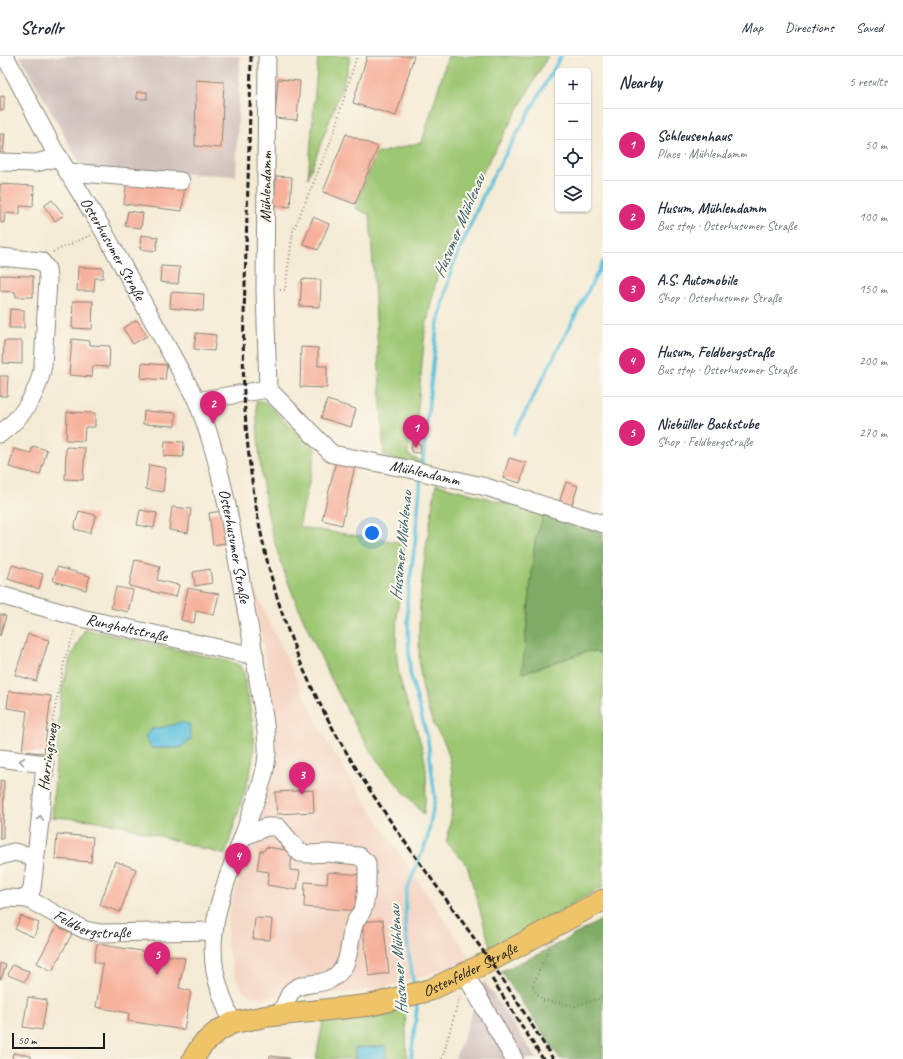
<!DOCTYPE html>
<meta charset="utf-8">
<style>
body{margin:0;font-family:Caveat,sans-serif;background:#f6f6f7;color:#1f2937}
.controls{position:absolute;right:12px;top:12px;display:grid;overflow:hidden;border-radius:6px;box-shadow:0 1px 3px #0004}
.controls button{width:36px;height:36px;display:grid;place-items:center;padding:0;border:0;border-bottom:1px solid #e0e1e3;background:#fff;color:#1f2937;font:20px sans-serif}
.scale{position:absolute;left:12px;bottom:10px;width:93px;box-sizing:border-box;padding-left:4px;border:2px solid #1c1c1c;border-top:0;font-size:11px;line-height:14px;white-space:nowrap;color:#1c1c1c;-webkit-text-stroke:3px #fbf7ec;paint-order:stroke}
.you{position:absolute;left:372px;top:477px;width:14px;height:14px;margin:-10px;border:3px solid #fff;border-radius:50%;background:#1a73e8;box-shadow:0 0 0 6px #1a73e833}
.badge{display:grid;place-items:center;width:26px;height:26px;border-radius:50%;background:#db2777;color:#fff;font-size:13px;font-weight:700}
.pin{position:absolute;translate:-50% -33px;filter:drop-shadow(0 1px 2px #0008)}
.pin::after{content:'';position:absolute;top:21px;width:14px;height:12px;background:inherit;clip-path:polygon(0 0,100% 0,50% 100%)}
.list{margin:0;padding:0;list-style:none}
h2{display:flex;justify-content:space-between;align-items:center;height:52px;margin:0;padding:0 16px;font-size:17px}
h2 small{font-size:13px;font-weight:400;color:#747a83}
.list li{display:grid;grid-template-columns:26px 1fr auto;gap:12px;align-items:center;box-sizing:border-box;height:72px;padding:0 16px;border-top:1px solid #e0e1e3}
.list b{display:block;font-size:15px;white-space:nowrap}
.list p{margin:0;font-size:13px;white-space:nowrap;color:#747a83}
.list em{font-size:13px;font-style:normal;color:#747a83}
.icon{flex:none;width:22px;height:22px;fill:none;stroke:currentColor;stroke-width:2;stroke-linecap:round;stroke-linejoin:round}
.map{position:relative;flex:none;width:603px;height:1003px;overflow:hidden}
header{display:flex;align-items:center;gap:24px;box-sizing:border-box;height:56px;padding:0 20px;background:#fff;border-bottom:1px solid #e0e1e3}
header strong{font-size:19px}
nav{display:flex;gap:22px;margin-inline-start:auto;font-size:14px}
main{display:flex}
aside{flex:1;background:#fff}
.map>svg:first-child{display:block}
</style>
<header>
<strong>Strollr</strong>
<nav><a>Map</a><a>Directions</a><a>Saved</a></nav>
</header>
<main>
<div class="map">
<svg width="603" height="1003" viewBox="0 0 603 1003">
<rect width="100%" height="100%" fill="#fbf7ec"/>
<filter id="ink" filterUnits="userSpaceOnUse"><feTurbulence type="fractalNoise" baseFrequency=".025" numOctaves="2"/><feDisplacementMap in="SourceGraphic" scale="8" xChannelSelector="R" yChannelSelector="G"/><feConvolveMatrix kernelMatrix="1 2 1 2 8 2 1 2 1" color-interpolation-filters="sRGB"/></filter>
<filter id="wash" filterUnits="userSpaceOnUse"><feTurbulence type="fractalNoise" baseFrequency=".012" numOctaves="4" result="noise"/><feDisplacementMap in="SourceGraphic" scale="16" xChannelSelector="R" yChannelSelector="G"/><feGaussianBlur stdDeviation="0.9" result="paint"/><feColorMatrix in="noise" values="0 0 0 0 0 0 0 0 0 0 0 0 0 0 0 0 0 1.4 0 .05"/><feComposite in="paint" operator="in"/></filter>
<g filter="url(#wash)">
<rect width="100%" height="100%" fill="#f4ebd5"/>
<polygon fill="#f4d3c1" points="253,531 324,681 395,791 471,903 398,928 363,935 263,942 250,940 241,932 233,914 227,888 228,864 233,841 251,790 267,735 274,707 277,678 274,650 265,601"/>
<g fill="#d0c0bc">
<polygon points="20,0 240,0 236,120 83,113"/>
<polygon points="484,925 537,1003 455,1003"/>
</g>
<g fill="#9ec773" stroke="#5d7248">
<polygon points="318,0 351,0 342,31 308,122"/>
<polygon points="448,0 548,0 471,137 438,216 425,275 415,384 409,385 408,399 421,405 420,411 384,400 370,159 355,152 376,98 422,86"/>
<path d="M256,344L265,346L316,394L299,471L405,487C401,528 391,582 400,623C407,653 423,682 426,713C427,728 425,744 424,759C409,741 391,723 377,704C357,675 342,645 327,614C308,574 289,534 276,491C262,444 258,393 256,344Z"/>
<path d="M436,428L544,458L535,485L523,617L589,595L603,598V831L577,845L492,897L467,809L446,786C454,757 457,711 443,684C441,679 437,676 435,671C428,656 423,639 421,622C419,610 419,597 419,585C418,532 428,480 436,428Z"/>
<polygon points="85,573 232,606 240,610 244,617 253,669 254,694 250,718 225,799 121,769 92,764 52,761 61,637 70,603"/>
<polygon points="405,950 407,1003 386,1003 386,990 355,992 355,1003 316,1003 323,965"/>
</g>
<g fill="#7eac65" stroke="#4d6440">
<polygon points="544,458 603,477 603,598 589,595 522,617 535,485"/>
<polygon points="603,863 603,1003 560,1003 501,915 539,898"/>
</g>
<g fill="#60c2de" stroke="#3e6f7d">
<polygon points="181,666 189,668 191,683 180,692 151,692 145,681 151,673 169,670"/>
<polygon points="386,990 386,1003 355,1003 355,992"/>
</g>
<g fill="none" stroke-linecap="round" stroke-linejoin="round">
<g stroke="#60c2de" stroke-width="3.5">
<polyline points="514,378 603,206"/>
<polyline points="422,412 437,271 452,211 487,131 561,0"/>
<polyline points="414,930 405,872 406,836 427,784 435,743 428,684 410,617 407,544 415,488 421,420"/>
<polyline points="411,1003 417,951 416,944"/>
</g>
</g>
<g id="blocks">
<g fill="#f6b19b">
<polygon points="367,0 414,0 396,60 353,47"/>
<polygon points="278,23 300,25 297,64 275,62"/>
<polygon points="196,24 224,26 221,92 195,90"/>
<rect x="137" y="36" width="10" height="7"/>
<polygon points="4,40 4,54 0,54 0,41"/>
<polygon points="0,78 5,78 3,98 0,97"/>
<polygon points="346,78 378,91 355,148 323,136"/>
<polygon points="276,120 292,121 290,151 274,149"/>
<polygon points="127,122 185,129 182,155 124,148"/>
<polygon points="0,128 34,130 33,151 20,150 20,158 5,157 4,167 0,166"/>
<polygon points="52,144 64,159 55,165 44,150"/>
<polygon points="128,155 143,157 141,172 125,170"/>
<polygon points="313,161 329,168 318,194 303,188"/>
<polygon points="141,179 158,181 156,195 140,193"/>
<polygon points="161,210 180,211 178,228 160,226"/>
<polygon points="78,211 103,212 103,222 95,222 94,235 77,235"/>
<polygon points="0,219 33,220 33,241 16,241 15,236 0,235"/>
<polygon points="302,223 321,224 320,251 300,250"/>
<polygon points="171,236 204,238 203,255 170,252"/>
<polygon points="73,245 93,245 92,273 72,272"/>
<polygon points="10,253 24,254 24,272 9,272"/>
<polygon points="137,264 147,280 133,288 123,272"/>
<polygon points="196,277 216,279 214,295 194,293"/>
<polygon points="72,283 90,285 90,289 110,290 109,311 93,310 92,321 69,319"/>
<polygon points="4,285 22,285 22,308 3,307"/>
<polygon points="301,291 318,292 318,310 327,310 327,332 300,331"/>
<polygon points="142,307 167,309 165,324 141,322"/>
<polygon points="0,320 8,320 7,340 0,340"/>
<polygon points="327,344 356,353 351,371 321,362"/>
<polygon points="144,355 176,357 175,370 143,368"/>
<polygon points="67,356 95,357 95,371 85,371 84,385 66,384"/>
<polygon points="165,385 184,386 183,401 164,400"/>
<polygon points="412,387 421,388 420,397 411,396"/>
<polygon points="33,390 47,394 40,419 9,411 14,393 31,397"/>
<polygon points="66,391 85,392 83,424 65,423"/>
<polygon points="509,402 526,407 520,427 503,422"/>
<polygon points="336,405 355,409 342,469 322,464"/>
<polygon points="149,409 166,412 163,436 146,433"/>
<polygon points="566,426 578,430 570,454 558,450"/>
<polygon points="172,451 191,453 188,477 169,474"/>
<polygon points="140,454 157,457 154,472 137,469"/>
<polygon points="79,455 96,459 90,477 74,473"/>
<polygon points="222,455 226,487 213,489 209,457"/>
<polygon points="135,504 160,510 157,524 179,529 176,541 129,530"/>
<polygon points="12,509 43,518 39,533 8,523"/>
<polygon points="57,511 90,520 86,534 53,525"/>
<polygon points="210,513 212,527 195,530 193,516"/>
<polygon points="116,531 133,534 128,556 111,552"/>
<polygon points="188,532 219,538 214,559 196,555 194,567 181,564"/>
<polygon points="0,558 6,560 0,580"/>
<polygon points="28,578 49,584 36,625 15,619"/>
<polygon points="9,635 51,640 44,697 22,695 27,655 7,652"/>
<polygon points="0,724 4,725 3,783 0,783"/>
<polygon points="313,734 314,756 277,758 275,736"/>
<polygon points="57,778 93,781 91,806 55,803"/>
<polygon points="266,791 293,795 290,814 300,815 297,834 267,829 269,816 257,814 260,795 264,795"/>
<polygon points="115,805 136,813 120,856 100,849"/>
<polygon points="328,816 362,819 359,855 304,851 305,826 327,828"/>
<polygon points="21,860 39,867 34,881 15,873"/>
<polygon points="255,862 272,863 270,884 253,883"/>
<polygon points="383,864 389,917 369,920 362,866"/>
<polygon points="57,870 72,878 52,915 37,907"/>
<polygon points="97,888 185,902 179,932 191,935 184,974 128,965 129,957 96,951 103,908 94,906"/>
<polygon points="0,907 6,909 1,923 0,923"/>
<polygon points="12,909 29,915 25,926 8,919"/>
<polygon points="28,941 47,944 42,974 23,971"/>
<polygon points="13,997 31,1000 31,1003 12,1003"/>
<polygon points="270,1000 289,1002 289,1003 269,1003"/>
</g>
</g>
</g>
<g filter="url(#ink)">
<use href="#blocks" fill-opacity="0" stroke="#888478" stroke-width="1"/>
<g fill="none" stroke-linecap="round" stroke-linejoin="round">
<g stroke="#888478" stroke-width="19">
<g id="minor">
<path id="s1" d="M5,0L53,92L103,174L197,345C225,415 234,490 248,564C253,590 257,617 261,643C264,661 268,680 267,698C266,718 258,738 251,757C235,808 205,860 215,915C218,933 226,950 232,967"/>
<path id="s2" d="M267,0L265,234L268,333L332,398L409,413L486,431L603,468"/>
<polyline points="0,106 36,107 59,101"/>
<polyline points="68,116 181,125"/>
<path d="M0,201L41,205L47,213L48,223L43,309C38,338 24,360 0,378"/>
<polyline points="197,345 268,333"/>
<path id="s3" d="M0,539L81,562L255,600"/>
<polyline points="0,702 45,708 40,765 32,832 28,843"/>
<path d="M243,781L266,771H278L300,797L309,798L328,797L359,800L367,807C367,822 368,838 363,853C361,858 356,863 354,869C347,889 353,910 331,923C318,930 301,925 291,936C288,940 283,953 280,958"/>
<polyline points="0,800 14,796 35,801"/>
<path id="s4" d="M0,844L6,842L28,843L77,870L85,874L101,877L214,875"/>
<polyline points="465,918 514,1003"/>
</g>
</g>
<g stroke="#888478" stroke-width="23">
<g id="major">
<path id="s5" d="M193,1003L202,989L218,975L232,967L268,960L371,949L430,934L490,905L603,844"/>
</g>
</g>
<g stroke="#888478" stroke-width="2" stroke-dasharray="1 3" stroke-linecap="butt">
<polyline points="53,196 91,179"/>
<polyline points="280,234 285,234 293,175 331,85 357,0"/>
<polyline points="47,693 65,602 75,575"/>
<polyline points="549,892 532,931 542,944 575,950 603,941"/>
<polyline points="442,1003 460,939"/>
</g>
<use href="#minor" stroke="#fff" stroke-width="17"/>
<use href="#major" stroke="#efc469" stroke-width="21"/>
<g stroke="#1c1c1c" stroke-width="3" stroke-dasharray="6 3" stroke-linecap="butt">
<path d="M251,0C250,64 248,127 246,191C245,240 242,289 244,338C249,441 269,545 315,638C361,733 428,816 488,902C511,935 532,969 553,1003"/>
<polyline points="492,923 543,1003"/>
</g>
</g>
<defs><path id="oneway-chevron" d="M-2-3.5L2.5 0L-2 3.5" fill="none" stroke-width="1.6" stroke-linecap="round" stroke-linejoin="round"/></defs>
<g stroke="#999">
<use href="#oneway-chevron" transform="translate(22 705) rotate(-172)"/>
<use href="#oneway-chevron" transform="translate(40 762) rotate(-84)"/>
</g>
</g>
<g text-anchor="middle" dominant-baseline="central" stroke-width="4" stroke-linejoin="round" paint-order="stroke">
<g font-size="16" fill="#1c1c1c" stroke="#fbf7ec">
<text transform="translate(266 131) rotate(-89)">Mühlendamm</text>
<text stroke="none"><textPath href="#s1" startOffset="221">Osterhusumer Straße</textPath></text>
<text stroke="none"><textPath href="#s2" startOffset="519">Mühlendamm</textPath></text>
<text stroke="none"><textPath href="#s1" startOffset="545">Osterhusumer Straße</textPath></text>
<text stroke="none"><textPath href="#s3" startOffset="131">Rungholtstraße</textPath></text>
<text transform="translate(48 701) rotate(-82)">Harringsweg</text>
<text stroke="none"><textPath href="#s4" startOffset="99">Feldbergstraße</textPath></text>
<text stroke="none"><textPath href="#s5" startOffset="300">Ostenfelder Straße</textPath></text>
</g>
<g font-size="17" font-style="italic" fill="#375e6a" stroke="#fbf7ec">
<text transform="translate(459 170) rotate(-67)">Husumer Mühlenau</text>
<text transform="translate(401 490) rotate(-84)">Husumer Mühlenau</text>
<text transform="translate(398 904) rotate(-94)">Husumer Mühlenau</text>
</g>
</g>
</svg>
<div class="controls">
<button>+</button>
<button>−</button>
<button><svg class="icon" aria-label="locate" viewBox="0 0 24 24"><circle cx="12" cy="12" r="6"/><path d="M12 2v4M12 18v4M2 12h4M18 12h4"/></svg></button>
<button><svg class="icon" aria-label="layers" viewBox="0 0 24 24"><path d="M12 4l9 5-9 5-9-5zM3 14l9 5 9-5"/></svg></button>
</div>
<div class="scale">50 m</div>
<div class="you"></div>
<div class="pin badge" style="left:416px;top:392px">1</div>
<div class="pin badge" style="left:213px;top:368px">2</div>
<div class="pin badge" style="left:302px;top:739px">3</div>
<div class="pin badge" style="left:238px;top:820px">4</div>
<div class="pin badge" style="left:157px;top:919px">5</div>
</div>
<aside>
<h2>Nearby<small>5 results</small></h2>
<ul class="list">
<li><span class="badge">1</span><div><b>Schleusenhaus</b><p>Place · Mühlendamm</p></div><em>50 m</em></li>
<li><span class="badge">2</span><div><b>Husum, Mühlendamm</b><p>Bus stop · Osterhusumer Straße</p></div><em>100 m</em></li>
<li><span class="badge">3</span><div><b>A.S. Automobile</b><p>Shop · Osterhusumer Straße</p></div><em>150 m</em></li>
<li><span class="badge">4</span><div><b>Husum, Feldbergstraße</b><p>Bus stop · Osterhusumer Straße</p></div><em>200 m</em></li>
<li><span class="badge">5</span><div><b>Niebüller Backstube</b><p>Shop · Feldbergstraße</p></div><em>270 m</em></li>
</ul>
</aside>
</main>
